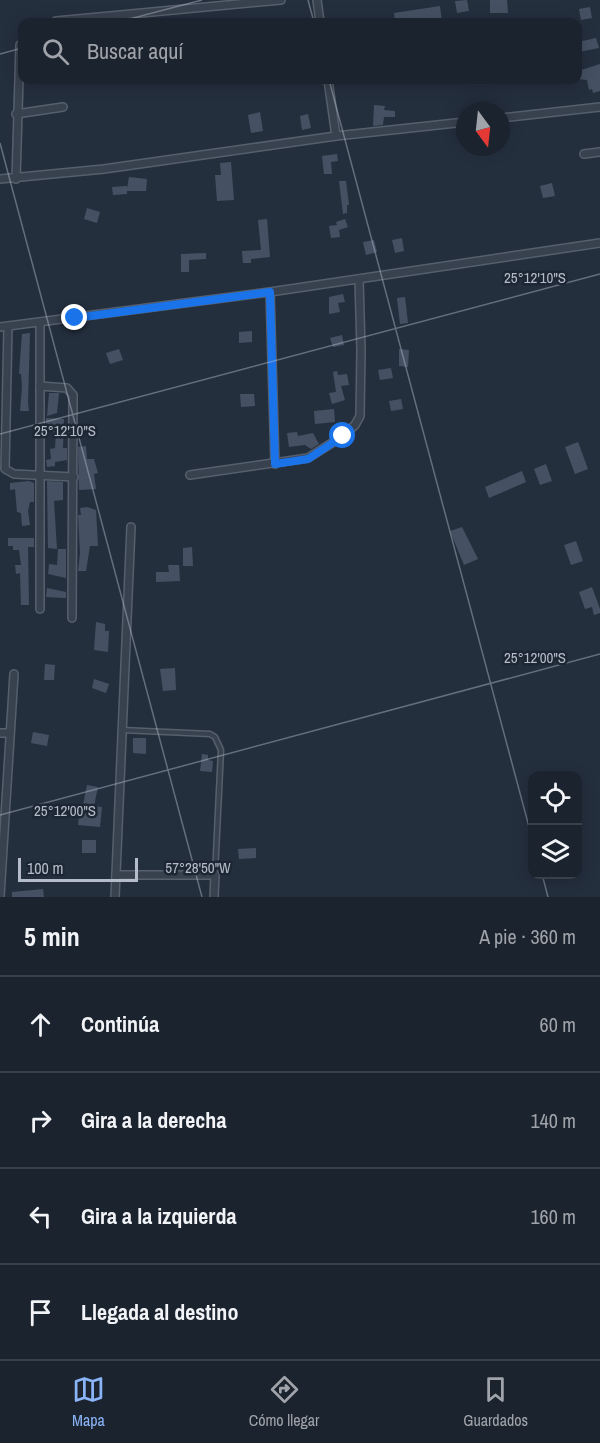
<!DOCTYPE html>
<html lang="es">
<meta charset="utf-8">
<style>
body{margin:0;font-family:"Archivo Narrow",sans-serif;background:#282f3a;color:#f1f3f6}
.controls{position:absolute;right:18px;bottom:18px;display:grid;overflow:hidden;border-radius:12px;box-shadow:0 3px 15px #0003}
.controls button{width:54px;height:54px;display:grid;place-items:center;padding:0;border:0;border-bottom:2px solid #39404a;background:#1b232e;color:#f1f3f6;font:30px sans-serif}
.compass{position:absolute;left:456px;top:102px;width:54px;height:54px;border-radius:50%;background:#1b232e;box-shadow:0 3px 15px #0003;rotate:165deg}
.scale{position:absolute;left:18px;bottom:15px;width:120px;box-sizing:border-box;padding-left:6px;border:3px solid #b4bcc9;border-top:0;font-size:16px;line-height:21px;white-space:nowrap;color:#b4bcc9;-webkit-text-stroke:4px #1d2633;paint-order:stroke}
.stop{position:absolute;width:18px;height:18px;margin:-14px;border:4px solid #1a73e8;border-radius:50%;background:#fff}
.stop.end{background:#1a73e8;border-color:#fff;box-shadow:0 2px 6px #0008}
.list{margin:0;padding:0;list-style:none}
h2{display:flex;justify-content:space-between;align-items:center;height:78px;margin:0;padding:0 24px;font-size:26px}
h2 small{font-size:20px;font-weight:400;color:#a0a4aa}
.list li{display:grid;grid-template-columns:39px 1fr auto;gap:18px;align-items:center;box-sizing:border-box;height:96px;padding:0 24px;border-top:2px solid #39404a}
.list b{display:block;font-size:22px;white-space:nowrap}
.list em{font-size:20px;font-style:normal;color:#a0a4aa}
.icon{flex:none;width:33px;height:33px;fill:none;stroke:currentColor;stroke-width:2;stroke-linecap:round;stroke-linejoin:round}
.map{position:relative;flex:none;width:600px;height:897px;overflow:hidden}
.search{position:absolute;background:#1b232e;box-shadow:0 3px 15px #0003;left:18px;right:18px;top:18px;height:66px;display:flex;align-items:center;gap:15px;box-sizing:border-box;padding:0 21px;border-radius:12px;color:#a0a4aa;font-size:22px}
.sheet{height:462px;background:#1b232e}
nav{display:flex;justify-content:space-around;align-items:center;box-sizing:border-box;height:84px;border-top:2px solid #39404a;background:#1b232e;font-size:16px;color:#a0a4aa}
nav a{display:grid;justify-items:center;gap:3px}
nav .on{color:#8ab4f8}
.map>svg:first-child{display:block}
</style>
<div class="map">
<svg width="600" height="897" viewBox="0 0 600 897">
<rect width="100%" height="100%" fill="#242f3e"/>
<g fill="#455162">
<polygon points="467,0 469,11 457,13 455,1"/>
<polygon points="490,0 507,0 508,13 490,13"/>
<polygon points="440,6 442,22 395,22 394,13"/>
<polygon points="590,7 592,18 581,20 579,9"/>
<polygon points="596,38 599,48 579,52 578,42"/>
<polygon points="600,64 600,91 593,93 592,89 589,90 587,80 578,79 578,71"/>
<polygon points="374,105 385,106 384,110 395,111 395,117 384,117 383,125 373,126"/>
<polygon points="260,112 263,131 251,133 248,115"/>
<polygon points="308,114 311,128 302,130 300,116"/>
<polygon points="337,154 338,161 331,162 332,174 324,174 322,156"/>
<polygon points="231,162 234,200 217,201 215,175 221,175 220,163"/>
<polygon points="129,177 147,179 146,191 127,191 127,194 113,195 112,187 127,186 127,189"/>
<polygon points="339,181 346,181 349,205 347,205 347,213 343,214"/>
<polygon points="552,183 555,196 543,198 540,186"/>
<polygon points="87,208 100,212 97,223 84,219"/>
<polygon points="267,219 270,257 251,259 251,263 243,263 242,251 261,250 258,220"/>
<polygon points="345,219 348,227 339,230 340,237 331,238 329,226 337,225 336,222"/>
<polygon points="402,238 404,251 395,253 392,240"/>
<polygon points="374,240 377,252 366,255 363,242"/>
<polygon points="206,253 206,259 189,260 189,272 181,272 181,254"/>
<polygon points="343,294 345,302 338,303 340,312 329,314 329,297"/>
<polygon points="405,297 408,323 400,324 397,298"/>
<polygon points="252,331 252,342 239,343 239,332"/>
<polygon points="30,333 28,403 29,411 20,411 22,387 21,374 19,374 22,334"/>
<polygon points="342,335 344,345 333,347 330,338"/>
<polygon points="119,349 123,360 110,364 106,353"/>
<polygon points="399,349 409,350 408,367 399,366"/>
<polygon points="391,368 393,378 380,380 378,370"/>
<polygon points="337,371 338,375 347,374 349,385 341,386 345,400 332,404 329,393 336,392 333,372"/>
<polygon points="49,393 59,393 57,413 47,416"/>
<polygon points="240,394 254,394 255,406 241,407"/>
<polygon points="401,399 403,409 391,411 389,401"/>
<polygon points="334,409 335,422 315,424 314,411"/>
<polygon points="46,418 64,419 63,448 67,448 67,460 55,462 55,466 47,467 46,460 51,459 50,449 55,448 56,433 46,430"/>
<polygon points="297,432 298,436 313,433 319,444 311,449 305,445 289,447 287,433"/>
<polygon points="578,442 588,469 575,474 565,447"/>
<polygon points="86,446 87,459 94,459 98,473 94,474 96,489 79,490 78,447"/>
<polygon points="546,464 552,481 540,485 534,469"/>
<polygon points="522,471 526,482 489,498 485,487"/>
<polygon points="29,481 34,483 34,502 30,502 28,511 30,525 22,526 21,513 17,512 15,489 10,490 10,483"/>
<polygon points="47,481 63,482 63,500 54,501 57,549 48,548"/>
<polygon points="87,507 96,510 98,546 90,546 86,571 78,571 80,553 78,515 81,515 80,508"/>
<polygon points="462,527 478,559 464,565 450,531"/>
<polygon points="8,538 34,538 34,547 28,547 29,605 21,605 20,573 16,574 15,565 21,565 19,550 13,550 13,546 8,546"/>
<polygon points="576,541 583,561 571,565 564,545"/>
<polygon points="192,547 193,566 183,566 183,548"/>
<polygon points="58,549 66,549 66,578 48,574 49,564 57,565"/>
<polygon points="168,565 179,565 180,581 156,582 156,572 169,572"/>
<polygon points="592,587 600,609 600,613 594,615 592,607 585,609 579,592"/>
<polygon points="47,588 66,592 66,598 46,597"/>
<polygon points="96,622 105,624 105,631 109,631 108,652 94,650"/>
<polygon points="45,664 55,665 54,680 44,680"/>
<polygon points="175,668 176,690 163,691 160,669"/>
<polygon points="94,679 109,684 106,693 92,688"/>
<polygon points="33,732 49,735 47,746 31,743"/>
<polygon points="133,738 146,738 146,754 133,753"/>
<polygon points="202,754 208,755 208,760 213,761 212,772 200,771"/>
<polygon points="87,785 98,787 94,806 102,807 100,827 78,825 80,805 83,805"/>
<rect x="82" y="840" width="14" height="13"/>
<polygon points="256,848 256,858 239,859 238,849"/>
<polygon points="43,889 44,897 12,897 12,892"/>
</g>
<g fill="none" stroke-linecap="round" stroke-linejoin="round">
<g stroke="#565f6c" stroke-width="7">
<polyline id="lane" points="122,730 210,734 215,737 221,750 215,874"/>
</g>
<g stroke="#565f6c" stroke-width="10">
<g id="street">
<polyline points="317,0 320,22"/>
<polyline points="56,21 281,0"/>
<polyline points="328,80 336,136"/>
<polyline points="16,114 63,107"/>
<polyline points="501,118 600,107"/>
<polyline points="584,154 600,152"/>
<polyline points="0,179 104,169 336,136 465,122"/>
<polyline points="16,179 20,45"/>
<polyline points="270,292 275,464"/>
<polyline points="40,323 40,609"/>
<polyline points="8,326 5,469 14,474 74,477"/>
<polyline points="0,327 270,292 600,243"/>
<polyline points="40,386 67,388 73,395 72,618"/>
<polyline points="190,475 308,458 343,436 355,425 360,416 361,350 359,279"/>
<polyline points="0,733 9,733"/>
<polyline points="116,875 215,875 214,897"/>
<polyline points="0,896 14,674"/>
<polyline points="115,897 131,527"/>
</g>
</g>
<use href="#lane" stroke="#38414e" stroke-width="4"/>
<use href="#street" stroke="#38414e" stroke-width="7"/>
</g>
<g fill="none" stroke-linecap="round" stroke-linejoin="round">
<polyline stroke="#1a73e8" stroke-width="8" points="75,318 270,292 275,464 308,459 343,436"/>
</g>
<path fill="none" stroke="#b4bcc9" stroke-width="1.5" stroke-opacity="0.45" d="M308,0L314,22M118,22L202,0M0,54L22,48M329,80L532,838M0,143L202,897M0,434L600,274M0,815L600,654M542,874L548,897"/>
<g font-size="15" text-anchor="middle" fill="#b4bcc9" stroke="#1d2633" stroke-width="5" stroke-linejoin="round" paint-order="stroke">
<text x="535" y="283">25°12'10"S</text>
<text x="65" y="436">25°12'10"S</text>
<text x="535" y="663">25°12'00"S</text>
<text x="65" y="816">25°12'00"S</text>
<text x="198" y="873">57°28'50"W</text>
</g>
</svg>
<div class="controls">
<button><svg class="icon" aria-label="locate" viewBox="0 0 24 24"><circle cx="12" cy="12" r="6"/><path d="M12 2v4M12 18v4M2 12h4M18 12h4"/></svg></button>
<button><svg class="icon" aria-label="layers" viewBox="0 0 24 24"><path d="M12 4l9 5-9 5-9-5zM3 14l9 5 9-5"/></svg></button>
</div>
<svg class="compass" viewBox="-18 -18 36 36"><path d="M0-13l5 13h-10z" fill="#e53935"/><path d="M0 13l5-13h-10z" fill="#a0a4aa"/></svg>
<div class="scale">100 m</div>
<div class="stop" style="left:343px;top:436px"></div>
<div class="stop end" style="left:75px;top:318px"></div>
<div class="search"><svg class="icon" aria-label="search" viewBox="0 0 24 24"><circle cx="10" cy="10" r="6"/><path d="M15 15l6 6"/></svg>Buscar aquí</div>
</div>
<section class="sheet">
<h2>5 min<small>A pie · 360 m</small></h2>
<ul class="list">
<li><svg class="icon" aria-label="ahead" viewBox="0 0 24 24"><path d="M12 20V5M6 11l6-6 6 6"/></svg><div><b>Continúa</b></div><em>60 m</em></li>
<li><svg class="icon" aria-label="right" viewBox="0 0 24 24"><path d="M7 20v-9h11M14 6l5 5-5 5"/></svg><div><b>Gira a la derecha</b></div><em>140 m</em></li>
<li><svg class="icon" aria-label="left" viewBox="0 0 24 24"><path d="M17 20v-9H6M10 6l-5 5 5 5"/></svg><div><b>Gira a la izquierda</b></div><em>160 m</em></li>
<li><svg class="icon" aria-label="arrive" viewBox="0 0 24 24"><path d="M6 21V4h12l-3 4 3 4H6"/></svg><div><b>Llegada al destino</b></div></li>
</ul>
</section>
<nav>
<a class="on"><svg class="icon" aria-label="map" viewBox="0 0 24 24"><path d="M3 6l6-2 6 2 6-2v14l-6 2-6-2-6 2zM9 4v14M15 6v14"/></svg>Mapa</a>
<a><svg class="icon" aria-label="directions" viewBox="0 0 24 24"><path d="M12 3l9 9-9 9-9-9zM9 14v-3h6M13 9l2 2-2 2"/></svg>Cómo llegar</a>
<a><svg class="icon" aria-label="saved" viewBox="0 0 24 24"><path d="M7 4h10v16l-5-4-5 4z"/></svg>Guardados</a>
</nav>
